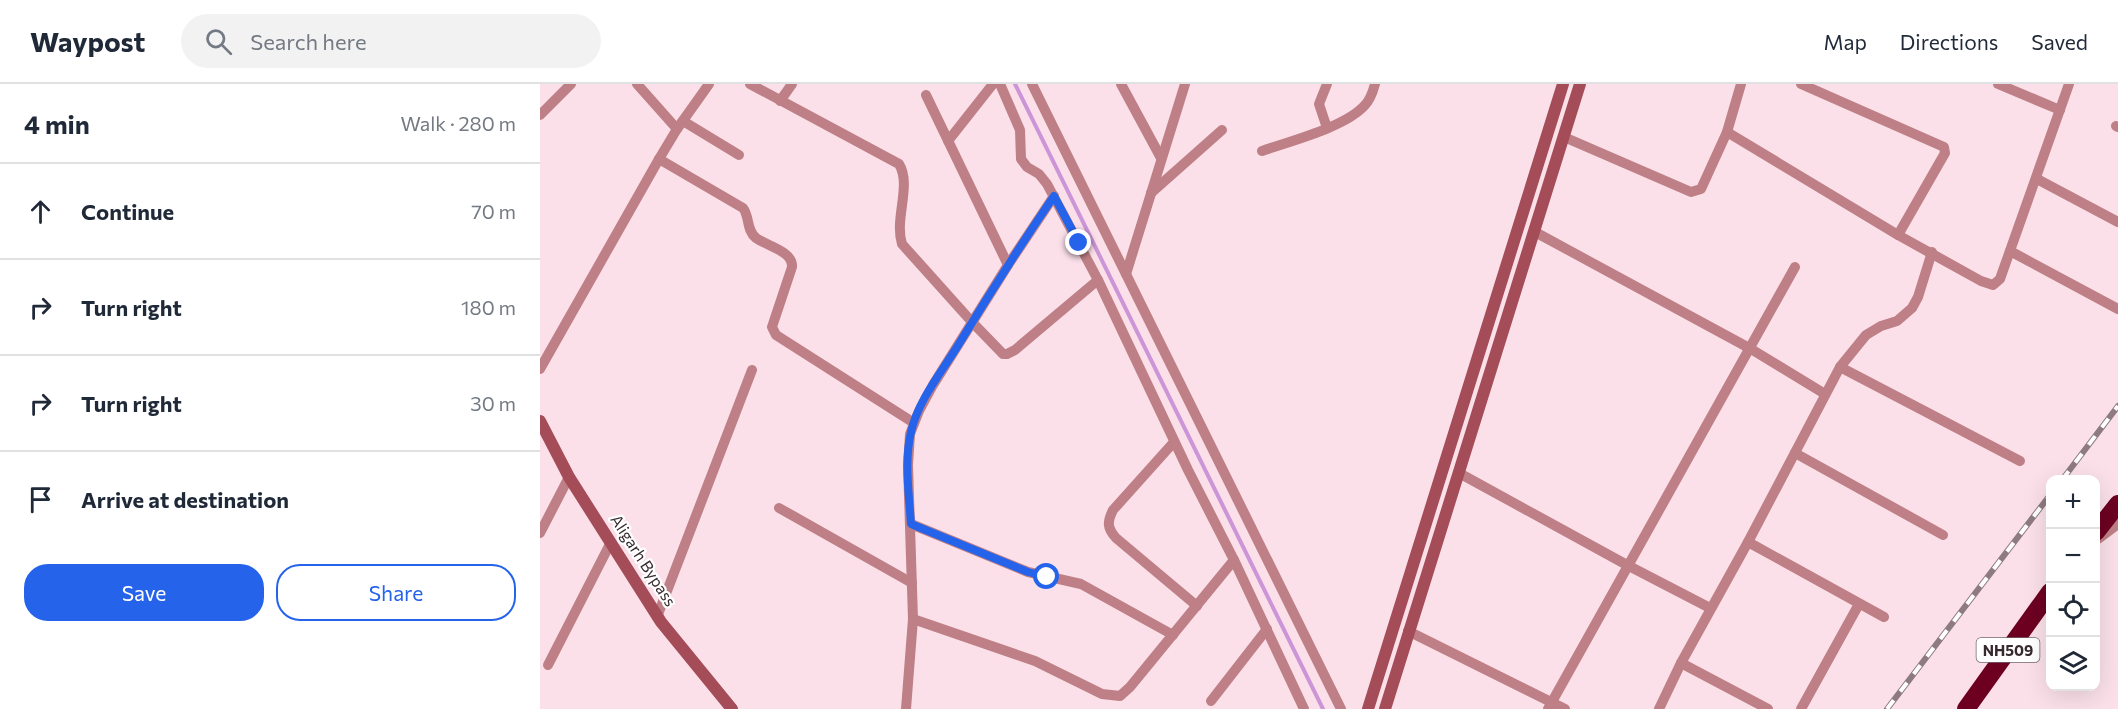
<!DOCTYPE html>
<meta charset="utf-8">
<style>
body{margin:0;font-family:Commissioner,sans-serif;background:#f2f2f3;color:#1f2937}
.controls{position:absolute;right:18px;bottom:18px;display:grid;overflow:hidden;border-radius:12px;box-shadow:0 6px 24px #0002}
.controls button{width:54px;height:54px;display:grid;place-items:center;padding:0;border:0;border-bottom:2px solid #e0e1e3;background:#fff;color:#1f2937;font:30px sans-serif}
.stop{position:absolute;width:18px;height:18px;margin:-14px;border:4px solid #2563eb;border-radius:50%;background:#fff}
.stop.end{background:#2563eb;border-color:#fff;box-shadow:0 2px 6px #0008}
.list{margin:0;padding:0;list-style:none}
h2{display:flex;justify-content:space-between;align-items:center;height:78px;margin:0;padding:0 24px;font-size:26px}
h2 small{font-size:20px;font-weight:400;color:#747a83}
.list li{display:grid;grid-template-columns:39px 1fr auto;gap:18px;align-items:center;box-sizing:border-box;height:96px;padding:0 24px;border-top:2px solid #e0e1e3}
.list b{display:block;font-size:22px;white-space:nowrap}
.list em{font-size:20px;font-style:normal;color:#747a83}
.actions{display:flex;gap:12px;padding:18px 24px}
.actions a{flex:1;padding:14px 0;border:2px solid #2563eb;border-radius:24px;text-align:center;font-size:21px;color:#2563eb}
.actions .main{background:#2563eb;color:#fff}
.icon{flex:none;width:33px;height:33px;fill:none;stroke:currentColor;stroke-width:2;stroke-linecap:round;stroke-linejoin:round}
.map{position:relative;flex:none;width:1578px;height:625px;overflow:hidden}
header{display:flex;align-items:center;gap:36px;box-sizing:border-box;height:84px;padding:0 30px;background:#fff;border-bottom:2px solid #e0e1e3}
header strong{font-size:28px}
nav{display:flex;gap:33px;margin-inline-start:auto;font-size:21px}
.search{width:420px;height:54px;background:#f2f2f3;display:flex;align-items:center;gap:15px;box-sizing:border-box;padding:0 21px;border-radius:33px;color:#747a83;font-size:22px}
main{display:flex}
aside{flex:1;background:#fff}
.map>svg:first-child{display:block}
</style>
<header>
<strong>Waypost</strong>
<div class="search"><svg class="icon" aria-label="search" viewBox="0 0 24 24"><circle cx="10" cy="10" r="6"/><path d="M15 15l6 6"/></svg>Search here</div>
<nav><a>Map</a><a>Directions</a><a>Saved</a></nav>
</header>
<main>
<aside>
<h2>4 min<small>Walk · 280 m</small></h2>
<ul class="list">
<li><svg class="icon" aria-label="ahead" viewBox="0 0 24 24"><path d="M12 20V5M6 11l6-6 6 6"/></svg><div><b>Continue</b></div><em>70 m</em></li>
<li><svg class="icon" aria-label="right" viewBox="0 0 24 24"><path d="M7 20v-9h11M14 6l5 5-5 5"/></svg><div><b>Turn right</b></div><em>180 m</em></li>
<li><svg class="icon" aria-label="right" viewBox="0 0 24 24"><path d="M7 20v-9h11M14 6l5 5-5 5"/></svg><div><b>Turn right</b></div><em>30 m</em></li>
<li><svg class="icon" aria-label="arrive" viewBox="0 0 24 24"><path d="M6 21V4h12l-3 4 3 4H6"/></svg><div><b>Arrive at destination</b></div></li>
</ul>
<div class="actions"><a class="main">Save</a><a>Share</a></div>
</aside>
<div class="map">
<svg width="1578" height="625" viewBox="0 0 1578 625">
<rect width="100%" height="100%" fill="#fbe0e9"/>
<g fill="none" stroke-linecap="round" stroke-linejoin="round">
<polyline stroke="#cb95d8" stroke-width="4" points="475,0 783,625"/>
<g stroke="#be8086" stroke-width="10">
<polyline points="97,0 137,45"/>
<path d="M210,0L359,80C372,101 354,135 362,160L432,238L463,270H467L475,266L558,196"/>
<polyline points="460,0 480,46 481,75 487,83 499,90 507,100 558,196 648,386 694,476 764,625"/>
<polyline points="492,0 801,625"/>
<polyline points="581,0 621,74"/>
<polyline points="787,0 779,20 787,44"/>
<polyline points="1261,0 1404,63 1405,69 1358,151"/>
<polyline points="1458,0 1520,26"/>
<polyline points="386,11 468,181"/>
<polyline points="240,17 252,0"/>
<polyline points="0,31 31,0"/>
<polyline points="143,37 199,71"/>
<polyline points="1576,42 1578,43"/>
<polyline points="1187,48 1201,0"/>
<polyline points="1024,53 1151,108 1161,105 1187,48 1358,151 1441,197 1453,201 1460,195 1529,0"/>
<polyline points="408,57 453,0"/>
<path d="M722,67C750,57 806,43 825,21C831,15 833,7 835,0"/>
<path d="M119,75L203,124C210,133 206,146 216,154C227,162 253,167 252,183L232,243L236,251L374,339"/>
<polyline points="1497,95 1578,138"/>
<polyline points="611,109 682,46"/>
<polyline points="995,148 1211,265 1285,310"/>
<polyline points="1470,167 1578,225"/>
<polyline points="586,190 645,0"/>
<polyline points="1300,283 1480,377"/>
<polyline points="0,285 119,75 137,45 169,0"/>
<path d="M634,358L573,426C567,438 567,444 576,454L657,522"/>
<polyline points="1255,369 1403,451"/>
<polyline points="919,389 1087,481 1170,524"/>
<polyline points="239,424 372,499"/>
<polyline points="371,440 488,488 541,500 633,551"/>
<polyline points="0,449 29,393"/>
<polyline points="1558,455 1578,440"/>
<polyline points="1208,458 1344,533"/>
<polyline points="117,533 212,286"/>
<polyline points="373,535 495,577 562,610 580,612 590,603 694,476"/>
<polyline points="868,547 1025,625"/>
<polyline points="1141,579 1228,625"/>
<polyline points="8,581 70,460"/>
<polyline points="671,617 727,545"/>
<polyline points="366,625 373,535 368,381 370,350 379,327 393,301 468,181 514,112"/>
<polyline points="1008,625 1255,183"/>
<polyline points="1119,625 1141,579 1208,458 1300,283 1326,251 1341,242 1357,237 1372,224 1378,213 1392,168"/>
<polyline points="1261,625 1319,520"/>
</g>
<g stroke="#a44c57" stroke-width="12">
<polyline points="0,337 29,393 121,538 192,625"/>
<polyline points="828,625 1023,0"/>
<polyline points="845,625 1040,0"/>
</g>
<g stroke="#6d0021" stroke-width="18">
<polyline points="1556,448 1578,420"/>
<polyline points="1426,625 1510,508"/>
</g>
<g stroke="#8e7b81" stroke-width="6">
<g id="rail">
<polyline points="1522,396 1578,322"/>
<polyline points="1347,625 1510,411"/>
</g>
</g>
<use href="#rail" stroke="#fff" stroke-width="4" stroke-dasharray="11" stroke-linecap="butt"/>
</g>
<g fill="none" stroke-linecap="round" stroke-linejoin="round">
<path stroke="#2563eb" stroke-width="8" d="M507,493L488,488L371,440C369,411 364,377 371,348C378,317 400,290 417,263C448,212 480,162 514,112L539,159"/>
</g>
<g text-anchor="middle" dominant-baseline="central" stroke-width="4.5" stroke-linejoin="round" paint-order="stroke">
<rect fill="#fff" stroke="#736a6d" stroke-width="1.5" x="1436.5" y="554" width="63" height="24" rx="4.5"/>
<g font-size="15" font-weight="bold" fill="#372a2e">
<text x="1468" y="566">NH509</text>
</g>
<g font-size="16" fill="#372a2e" stroke="#fff">
<text transform="translate(104 476) rotate(57)">Aligarh Bypass</text>
</g>
</g>
</svg>
<div class="controls">
<button>+</button>
<button>−</button>
<button><svg class="icon" aria-label="locate" viewBox="0 0 24 24"><circle cx="12" cy="12" r="6"/><path d="M12 2v4M12 18v4M2 12h4M18 12h4"/></svg></button>
<button><svg class="icon" aria-label="layers" viewBox="0 0 24 24"><path d="M12 4l9 5-9 5-9-5zM3 14l9 5 9-5"/></svg></button>
</div>
<div class="stop" style="left:507px;top:493px"></div>
<div class="stop end" style="left:539px;top:159px"></div>
</div>
</main>
